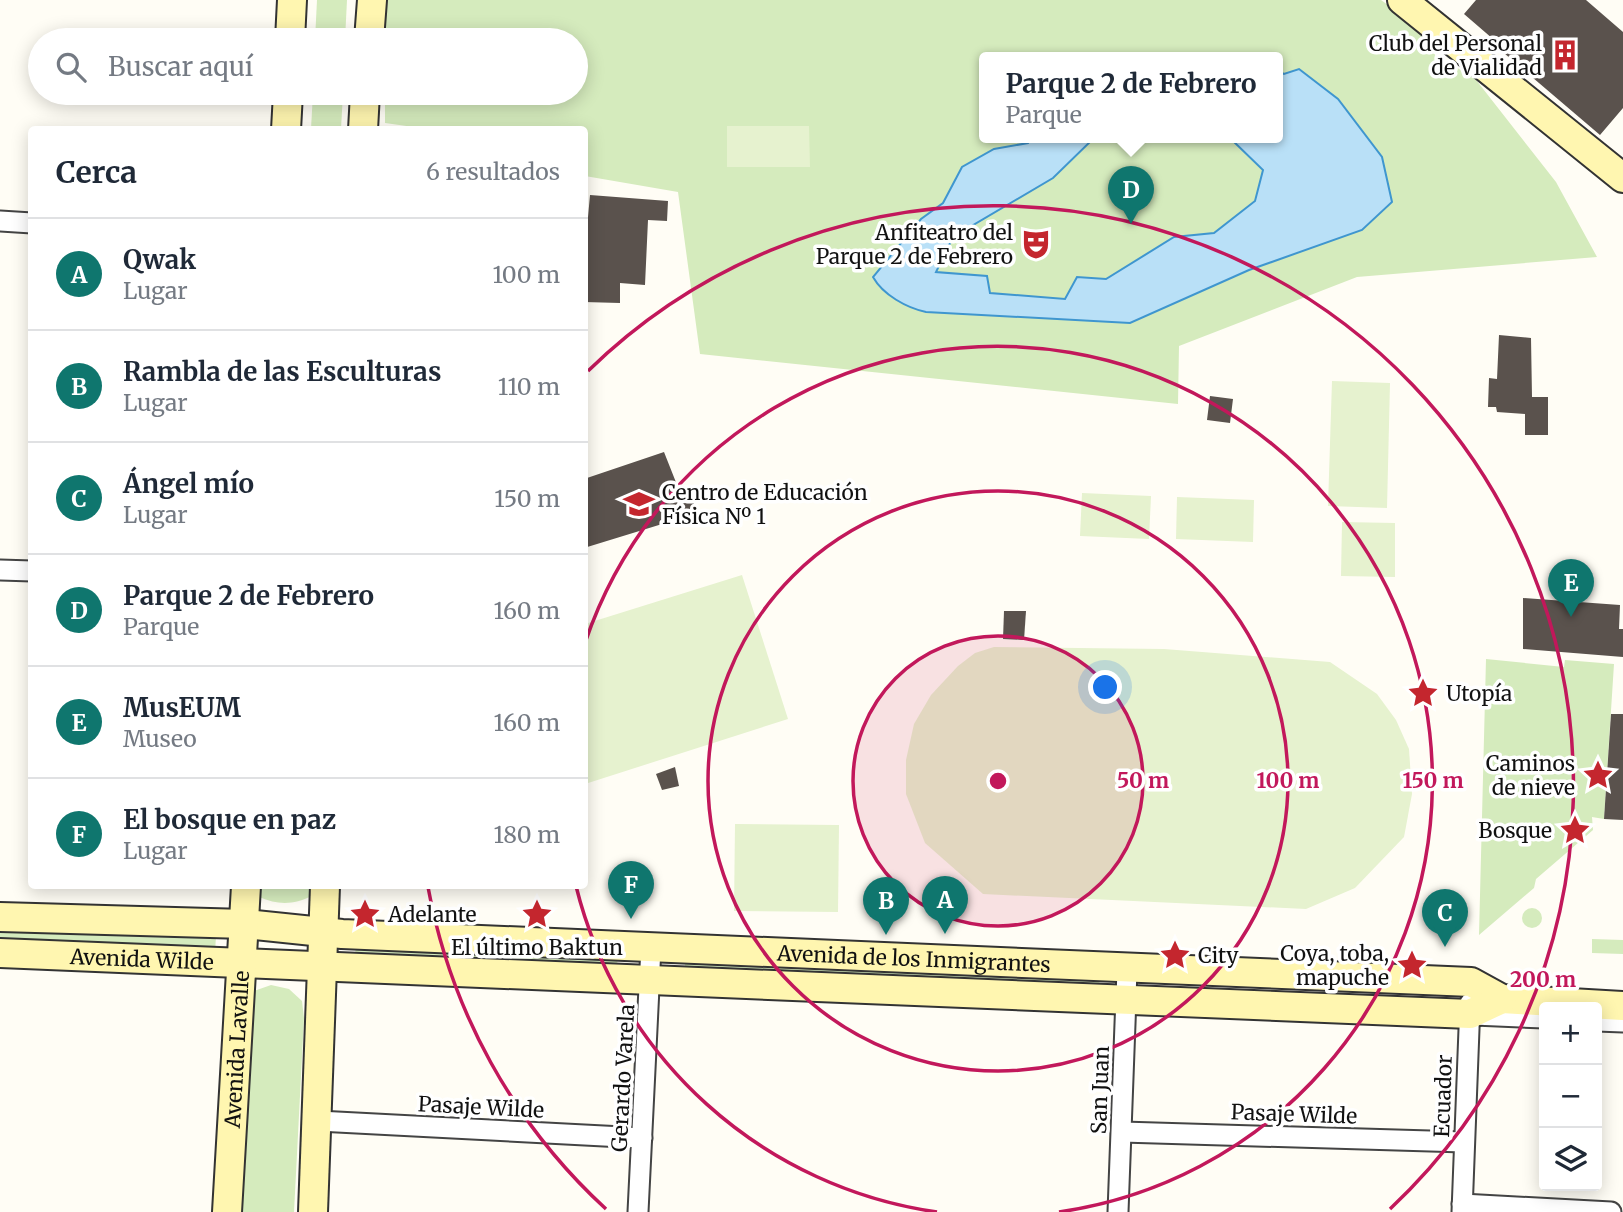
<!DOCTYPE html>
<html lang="es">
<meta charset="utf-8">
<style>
body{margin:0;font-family:Merriweather,serif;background:#f2f2f3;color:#1f2937}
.controls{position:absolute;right:21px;bottom:21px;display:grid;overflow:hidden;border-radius:7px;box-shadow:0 4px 18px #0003}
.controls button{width:63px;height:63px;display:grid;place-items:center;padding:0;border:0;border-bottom:2px solid #e0e1e3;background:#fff;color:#1f2937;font:35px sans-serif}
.you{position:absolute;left:1106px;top:688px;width:24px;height:24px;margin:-18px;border:5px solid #fff;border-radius:50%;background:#1a73e8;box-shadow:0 0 0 10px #1a73e833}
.badge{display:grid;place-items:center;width:46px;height:46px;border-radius:50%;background:#0f766e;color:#fff;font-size:23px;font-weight:700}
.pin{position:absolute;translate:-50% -58px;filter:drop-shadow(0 2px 4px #0008)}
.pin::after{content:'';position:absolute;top:37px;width:24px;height:21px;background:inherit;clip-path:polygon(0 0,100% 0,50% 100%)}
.popup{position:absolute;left:979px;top:52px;width:304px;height:91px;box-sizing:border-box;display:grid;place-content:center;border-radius:7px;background:#fff;filter:drop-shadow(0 2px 5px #0005);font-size:23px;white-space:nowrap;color:#747a83}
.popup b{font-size:26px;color:#1f2937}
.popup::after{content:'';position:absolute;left:50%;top:100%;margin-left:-14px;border:14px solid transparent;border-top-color:#fff}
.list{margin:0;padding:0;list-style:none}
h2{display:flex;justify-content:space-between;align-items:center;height:91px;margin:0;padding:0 28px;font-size:30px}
h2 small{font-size:23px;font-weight:400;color:#747a83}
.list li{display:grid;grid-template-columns:46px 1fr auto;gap:21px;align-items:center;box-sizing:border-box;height:112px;padding:0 28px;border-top:2px solid #e0e1e3}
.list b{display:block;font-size:26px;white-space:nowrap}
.list p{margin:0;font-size:23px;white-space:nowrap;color:#747a83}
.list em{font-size:23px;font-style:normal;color:#747a83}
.icon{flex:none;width:38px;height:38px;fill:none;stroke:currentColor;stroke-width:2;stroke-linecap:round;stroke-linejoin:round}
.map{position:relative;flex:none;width:1623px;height:1212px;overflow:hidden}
.search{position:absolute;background:#fff;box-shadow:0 4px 18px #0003;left:28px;top:28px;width:560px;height:77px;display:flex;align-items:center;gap:18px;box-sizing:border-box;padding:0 24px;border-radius:38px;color:#747a83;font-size:26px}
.panel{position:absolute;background:#fff;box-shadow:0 4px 18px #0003;left:28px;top:126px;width:560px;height:763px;border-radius:7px}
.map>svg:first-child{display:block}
</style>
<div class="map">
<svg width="1623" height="1212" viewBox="0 0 1623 1212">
<rect width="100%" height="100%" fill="#fffdf5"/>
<g fill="#d5ebbd" fill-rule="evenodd">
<polygon points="317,0 347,0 345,40 315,40"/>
<path d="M384,0H1381L1434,38L1435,57L1473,76L1556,182L1597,257L1357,277L1179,346L1178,404L700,354L678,192L585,176L584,130H435L385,123V93H576V40H385ZM984,58H1278V138H984Z"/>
<polygon points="313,93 343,93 341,129 311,129"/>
<polygon points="1486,659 1564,667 1565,660 1614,664 1604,819 1592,817 1593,830 1536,879 1534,888 1479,935"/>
<path d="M259,886H314L312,896C293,905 278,905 259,897Z"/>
<circle cx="1532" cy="918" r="10"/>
<polygon points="0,927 216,936 215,953 0,941"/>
<polygon points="1592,939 1623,940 1623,954 1592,953"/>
<polygon points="356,946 618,957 617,965 355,955"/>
<polygon points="685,960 1100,977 1099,986 685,968"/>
<polygon points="271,985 289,989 302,1001 304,1018 294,1212 235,1212 247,1001 254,991"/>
</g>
<g fill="#e6f2cf">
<polygon points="727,126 809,126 810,167 727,167"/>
<polygon points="1332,381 1390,383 1387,508 1328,506"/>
<polygon points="1082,493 1151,496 1149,539 1080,536"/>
<polygon points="1177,497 1254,500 1253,542 1176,539"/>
<polygon points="1342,522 1395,523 1395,577 1341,576"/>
<polygon points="742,575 788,719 585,784 585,624"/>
<polygon points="994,647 1164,649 1330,662 1377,694 1396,720 1409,749 1412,794 1404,837 1355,888 1306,909 983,894 925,843 906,794 906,760 914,724 931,695 958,666 975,653"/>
<polygon points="735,824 839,825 838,912 734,911"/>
</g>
<path fill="#b9e0f7" stroke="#3f96cf" stroke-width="2" d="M1299,69L1338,99L1382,157L1392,202L1362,230L1249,270L1130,323L926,312C907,308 883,295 873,277L921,219L943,203L962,167L994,149L1028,143L1032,138H1094L1053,178L953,237L936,272L987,276L990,293L1065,299L1077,277L1106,279L1174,237L1214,233L1255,201L1263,170L1232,140L1220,138H1278V71L1284,74Z"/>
<g fill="#5a524d">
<polygon points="1476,0 1586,0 1623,32 1623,108 1600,135 1491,42 1493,39 1464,14"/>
<polygon points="590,195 668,201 667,221 648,220 645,285 620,283 620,303 584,302 584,228 587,228"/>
<polygon points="1499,335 1531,338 1532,397 1548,397 1548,435 1525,435 1525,414 1497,412 1496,407 1488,407 1489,378 1497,379"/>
<polygon points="1210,396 1233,399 1230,423 1207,420"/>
<polygon points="664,452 681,495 689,492 698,513 584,548 584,479"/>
<polygon points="1523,598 1620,605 1619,629 1623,629 1623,657 1523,649"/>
<polygon points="1004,611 1026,611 1024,640 1003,639"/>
<polygon points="1611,714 1623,714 1623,820 1604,819"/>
<polygon points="675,767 679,786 662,790 656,774"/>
</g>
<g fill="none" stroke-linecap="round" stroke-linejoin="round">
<g stroke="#444" stroke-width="23">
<g id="street">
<polyline points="0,221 32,223"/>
<polyline points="0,570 32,571"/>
<polyline points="1474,1015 1544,1018"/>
<polyline points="1597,1021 1623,1022"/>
<polyline points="318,1121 642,1138"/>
<polyline points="1122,1132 1464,1142"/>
<polyline points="1462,1204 1611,1212"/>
<polyline points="638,1212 651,947"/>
<polyline points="1118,1212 1127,970"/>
<polyline points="1462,1212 1470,1003"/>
</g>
</g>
<g stroke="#333" stroke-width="32">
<g id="secondary">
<polyline points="1402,0 1623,178"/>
<polyline points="290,40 292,0"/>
<polyline points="369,40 372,0"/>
<polyline points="286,130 288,93"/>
<polyline points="363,130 365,93"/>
<path id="s1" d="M0,917L245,924L342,934L1471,982L1502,999L1623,1006"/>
<path id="s2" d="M0,953L1470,1014L1502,999"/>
<path id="s3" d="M227,1212L246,886"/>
<polyline points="313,1212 325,886"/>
</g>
</g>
<use href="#street" stroke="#fff" stroke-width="19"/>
<use href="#secondary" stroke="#fff6b0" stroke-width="28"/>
</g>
<circle cx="998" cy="781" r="145" fill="#c2185b" fill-opacity=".12"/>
<g fill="none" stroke="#c2185b" stroke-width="3.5">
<circle cx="998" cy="781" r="145"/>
<circle cx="998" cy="781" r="290"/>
<path d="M937 1212A435 435 0 0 1 576 886M585 643A435 435 0 1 1 1059 1212"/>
<path d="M606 1209A580 580 0 0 1 428 887M588 371A580 580 0 1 1 1390 1209"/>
</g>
<defs>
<g id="building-bare" transform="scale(2.415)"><path d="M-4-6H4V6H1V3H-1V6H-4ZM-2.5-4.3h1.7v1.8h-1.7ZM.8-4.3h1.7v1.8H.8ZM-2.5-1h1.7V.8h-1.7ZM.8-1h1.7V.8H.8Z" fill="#c4262e" stroke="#fff" stroke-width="2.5" paint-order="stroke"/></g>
<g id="theatre-bare" transform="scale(2.415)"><path d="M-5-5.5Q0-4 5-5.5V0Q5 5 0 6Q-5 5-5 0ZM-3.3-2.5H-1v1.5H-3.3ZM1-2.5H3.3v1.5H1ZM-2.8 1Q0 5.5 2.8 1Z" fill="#c4262e" stroke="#fff" stroke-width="2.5" paint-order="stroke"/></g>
<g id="university-bare" transform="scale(2.415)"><path d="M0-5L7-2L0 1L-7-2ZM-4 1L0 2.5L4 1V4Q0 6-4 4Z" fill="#c4262e" stroke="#fff" stroke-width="2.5" paint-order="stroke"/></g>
<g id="sight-bare" transform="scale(2.415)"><path d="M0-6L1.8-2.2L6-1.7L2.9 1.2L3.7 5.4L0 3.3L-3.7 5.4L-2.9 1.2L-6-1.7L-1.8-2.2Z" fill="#c4262e" stroke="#fff" stroke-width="2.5" paint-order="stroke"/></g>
</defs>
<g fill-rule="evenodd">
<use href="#building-bare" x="1565" y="55"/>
<use href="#theatre-bare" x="1036" y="244"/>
<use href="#university-bare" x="639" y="504"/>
<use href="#sight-bare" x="1423" y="693"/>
<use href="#sight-bare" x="1598" y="775"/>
<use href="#sight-bare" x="1575" y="830"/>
<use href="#sight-bare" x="365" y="914"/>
<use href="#sight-bare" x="537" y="914"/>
<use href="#sight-bare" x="1175" y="955"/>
<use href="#sight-bare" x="1412" y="965"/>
</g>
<g text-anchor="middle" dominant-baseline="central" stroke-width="7" stroke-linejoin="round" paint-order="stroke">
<g font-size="21" fill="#111" stroke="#fff" text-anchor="end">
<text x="1542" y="43">Club del Personal<tspan x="1542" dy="24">de Vialidad</tspan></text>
<text x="1013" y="232">Anfiteatro del<tspan x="1013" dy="24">Parque 2 de Febrero</tspan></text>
<text x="662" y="492" text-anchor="start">Centro de Educación<tspan x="662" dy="24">Física Nº 1</tspan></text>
<text x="1446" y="693" text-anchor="start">Utopía</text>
<text x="1575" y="763">Caminos<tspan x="1575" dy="24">de nieve</tspan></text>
<text x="1552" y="830">Bosque</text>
<text x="388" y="914" text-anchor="start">Adelante</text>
<text x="537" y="947" text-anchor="middle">El último Baktun</text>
<text x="1389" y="953">Coya, toba,<tspan x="1389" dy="24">mapuche</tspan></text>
<text x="1198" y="955" text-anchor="start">City</text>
</g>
<g font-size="21" fill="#111" stroke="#fff">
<text stroke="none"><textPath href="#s2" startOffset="142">Avenida Wilde</textPath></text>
<text stroke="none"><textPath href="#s1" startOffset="915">Avenida de los Inmigrantes</textPath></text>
<text stroke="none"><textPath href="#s3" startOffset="163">Avenida Lavalle</textPath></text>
<text transform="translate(623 1078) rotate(-87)">Gerardo Varela</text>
<text transform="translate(1100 1090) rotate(-88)">San Juan</text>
<text transform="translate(1443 1096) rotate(-88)">Ecuador</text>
<text transform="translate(481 1107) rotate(3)">Pasaje Wilde</text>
<text transform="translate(1294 1114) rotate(2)">Pasaje Wilde</text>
</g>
</g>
<circle cx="998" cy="781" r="10" fill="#c2185b" stroke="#fff" stroke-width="3.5"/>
<g font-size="21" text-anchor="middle" font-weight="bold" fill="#c2185b" stroke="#fff" stroke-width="7" stroke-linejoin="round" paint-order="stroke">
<text x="1143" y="788">50 m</text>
<text x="1288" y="788">100 m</text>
<text x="1433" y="788">150 m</text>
<text x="1543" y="987">200 m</text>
</g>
</svg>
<div class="controls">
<button>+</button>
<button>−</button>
<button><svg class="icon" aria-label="layers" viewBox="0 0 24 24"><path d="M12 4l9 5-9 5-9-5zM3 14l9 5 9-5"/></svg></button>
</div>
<div class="you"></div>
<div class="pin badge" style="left:945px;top:934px">A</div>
<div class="pin badge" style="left:886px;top:935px">B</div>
<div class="pin badge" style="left:1445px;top:947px">C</div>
<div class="pin badge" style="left:1131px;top:224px">D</div>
<div class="popup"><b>Parque 2 de Febrero</b>Parque</div>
<div class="pin badge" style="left:1571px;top:617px">E</div>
<div class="pin badge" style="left:631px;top:919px">F</div>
<div class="search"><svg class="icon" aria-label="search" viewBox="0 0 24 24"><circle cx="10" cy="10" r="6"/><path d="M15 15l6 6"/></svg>Buscar aquí</div>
<section class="panel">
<h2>Cerca<small>6 resultados</small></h2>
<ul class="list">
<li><span class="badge">A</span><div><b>Qwak</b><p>Lugar</p></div><em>100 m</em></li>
<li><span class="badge">B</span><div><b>Rambla de las Esculturas</b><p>Lugar</p></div><em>110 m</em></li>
<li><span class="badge">C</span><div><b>Ángel mío</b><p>Lugar</p></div><em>150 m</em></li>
<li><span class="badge">D</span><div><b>Parque 2 de Febrero</b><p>Parque</p></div><em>160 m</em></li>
<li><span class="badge">E</span><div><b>MusEUM</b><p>Museo</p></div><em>160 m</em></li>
<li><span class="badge">F</span><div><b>El bosque en paz</b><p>Lugar</p></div><em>180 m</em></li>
</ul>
</section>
</div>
